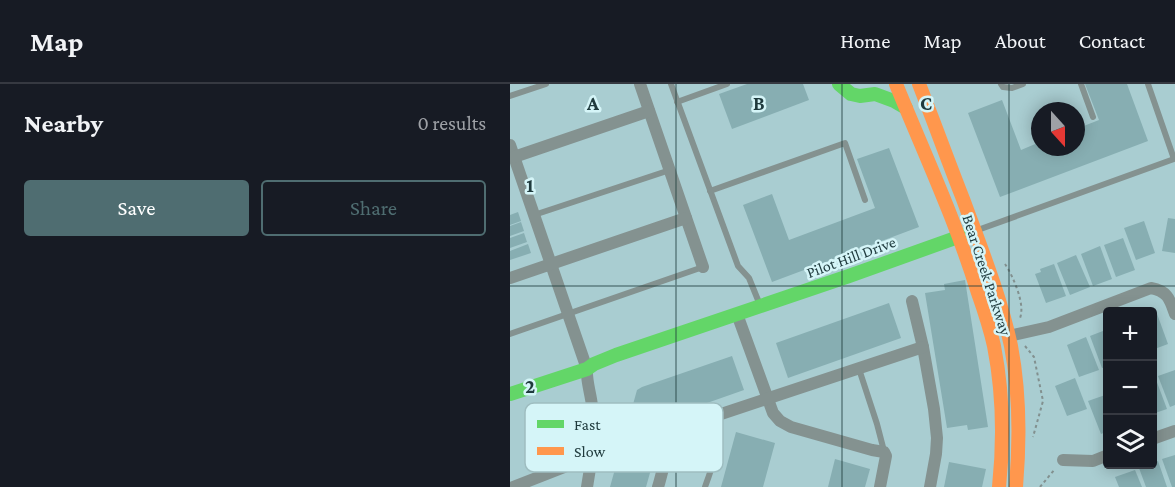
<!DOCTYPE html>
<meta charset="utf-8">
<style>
body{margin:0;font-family:"Crimson Pro",serif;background:#20242c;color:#f1f3f6}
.controls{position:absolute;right:18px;bottom:18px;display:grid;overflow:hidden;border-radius:6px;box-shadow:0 3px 15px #0003}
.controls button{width:54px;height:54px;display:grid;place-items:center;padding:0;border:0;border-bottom:2px solid #363941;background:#171b24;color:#f1f3f6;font:30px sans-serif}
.compass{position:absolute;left:521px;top:18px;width:54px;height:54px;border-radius:50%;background:#171b24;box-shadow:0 3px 15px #0003;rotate:159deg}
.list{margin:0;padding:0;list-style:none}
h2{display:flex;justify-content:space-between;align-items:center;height:78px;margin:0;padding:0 24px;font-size:26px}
h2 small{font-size:20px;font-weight:400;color:#9ea1a6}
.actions{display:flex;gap:12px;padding:18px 24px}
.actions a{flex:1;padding:14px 0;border:2px solid #4f6d71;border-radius:6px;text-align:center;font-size:21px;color:#4f6d71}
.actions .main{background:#4f6d71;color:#fff}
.icon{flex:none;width:33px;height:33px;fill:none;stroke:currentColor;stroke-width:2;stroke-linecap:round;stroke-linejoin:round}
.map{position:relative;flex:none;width:665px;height:403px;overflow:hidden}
header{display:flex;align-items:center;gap:36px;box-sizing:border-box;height:84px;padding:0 30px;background:#171b24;border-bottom:2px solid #363941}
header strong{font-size:28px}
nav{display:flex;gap:33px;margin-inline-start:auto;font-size:21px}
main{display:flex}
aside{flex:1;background:#171b24}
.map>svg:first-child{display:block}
</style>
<header>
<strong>Map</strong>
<nav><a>Home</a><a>Map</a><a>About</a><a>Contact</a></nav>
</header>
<main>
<aside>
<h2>Nearby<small>0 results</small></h2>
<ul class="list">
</ul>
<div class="actions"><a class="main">Save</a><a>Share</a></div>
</aside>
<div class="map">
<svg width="665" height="403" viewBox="0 0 665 403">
<rect width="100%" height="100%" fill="#a9cdd1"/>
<g fill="#87aeb2">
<polygon points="237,0 293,0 299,16 222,45 209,10"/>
<polygon points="575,0 617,0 638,57 490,113 458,29 492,16 511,66 530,58 530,63 566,63 566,45 589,36"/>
<polygon points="379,64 409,143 262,198 233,121 262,110 279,156 365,124 347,75"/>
<polygon points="8,128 11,137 0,141 0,131"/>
<polygon points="658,134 665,135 665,169 652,167"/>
<polygon points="634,137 645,169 626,176 614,144"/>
<polygon points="11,138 14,147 0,152 0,142"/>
<polygon points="14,149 17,158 0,164 0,154"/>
<polygon points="613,154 625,186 606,193 594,161"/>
<polygon points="18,160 21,169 0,176 0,167"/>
<polygon points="590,162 602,195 583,202 571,170"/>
<polygon points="566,171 580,203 560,211 547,179"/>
<polygon points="544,180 556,212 536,219 525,190 531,188 530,185"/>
<polygon points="455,196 478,343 458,346 457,341 437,344 415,209 435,206 434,200"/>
<polygon points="379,219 391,254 278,294 266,259"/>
<polygon points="646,227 658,260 642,266 642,229"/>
<polygon points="598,245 598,282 592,284 580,252"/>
<polygon points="576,253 589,286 569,293 557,261"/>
<polygon points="222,272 234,306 160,332 154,339 136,403 100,403 127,306 132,303"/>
<polygon points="665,286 665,321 660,323 648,292"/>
<polygon points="642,293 645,293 657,325 642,330"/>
<polygon points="565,294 577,325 557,332 545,302"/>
<polygon points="598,310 598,347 591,350 578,317"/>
<polygon points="226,348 265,359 253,403 211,403"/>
<polygon points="665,371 665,403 662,403 652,375"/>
<polygon points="325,375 360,385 355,403 318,403"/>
<polygon points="648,377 657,403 636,403 629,384 642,380 642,379"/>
<polygon points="439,378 476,385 472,403 434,403"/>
<polygon points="625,386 632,403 609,403 605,393"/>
</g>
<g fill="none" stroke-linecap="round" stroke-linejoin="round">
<g stroke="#82908f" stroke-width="2" stroke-dasharray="3 3" stroke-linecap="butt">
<path d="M495,180C503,192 517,223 509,236"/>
<polyline points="515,262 524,273 533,317 523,353"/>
<polyline points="530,403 545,385"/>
</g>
<g stroke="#849290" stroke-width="6">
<polyline points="161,0 228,182 239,194 250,221"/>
<polyline points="491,0 493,3 502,4 513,0"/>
<polyline points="571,0 583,33"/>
<polyline points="0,12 36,0"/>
<polyline points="167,18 217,0"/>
<polyline points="200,107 335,59 355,116"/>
<polyline points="24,131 160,86"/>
<polyline points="465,147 664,75 638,0"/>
<polyline points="0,250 193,183"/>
<polyline points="349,285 367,340 374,367"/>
<path d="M195,403C205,374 211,365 202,333"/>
</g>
<g stroke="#849290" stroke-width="12">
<polyline points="130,0 193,183"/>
<path d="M0,61L77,285C76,297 81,310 82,322C84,350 82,376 77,403"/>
<polyline points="4,73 139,27"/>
<polyline points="0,194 176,134"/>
<polyline points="402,217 413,263 424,325 427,354 426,370 420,403"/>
<polyline points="227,230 263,329 270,337 281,343 362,366 374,368 376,372 370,403"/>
<path d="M499,252L539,243L641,204C658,207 660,216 665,230"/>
<polyline points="642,355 665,347"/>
<polyline points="553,376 583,377 598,371"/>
<polyline points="3,403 57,382 81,380"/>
<path d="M148,403C153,388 158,355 169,344L413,263"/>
</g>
<g stroke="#63d668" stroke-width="14">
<polyline points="329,0 341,10 350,12 365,10 384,17 396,24"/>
<polyline points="0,310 77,285 84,280 106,271 339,192 465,147"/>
</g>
<g stroke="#ff974d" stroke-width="14">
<path d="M386,0C414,69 446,137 468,209C474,226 480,244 484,262C493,308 494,356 489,403"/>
<path d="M409,0C424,38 438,77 453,115C471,164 490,211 501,262C510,309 510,356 506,403"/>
</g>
</g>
<path fill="none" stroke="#1f3a3d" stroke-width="1.5" stroke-opacity="0.55" d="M166,0V403M332,0V403M499,0V403M0,202H665"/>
<g text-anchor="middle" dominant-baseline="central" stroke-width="5" stroke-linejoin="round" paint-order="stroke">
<g font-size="16" fill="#1f3a3d" stroke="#d5f5f8">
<text transform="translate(341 173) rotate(-20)">Pilot Hill Drive</text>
<text transform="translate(477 191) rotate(72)">Bear Creek Parkway</text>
</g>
</g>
<rect x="15" y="319" width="198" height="69" rx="9" fill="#d5f5f8" stroke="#9ebdc0" stroke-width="1.5"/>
<rect x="27" y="336" width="27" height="8" fill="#63d668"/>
<rect x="27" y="363" width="27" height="8" fill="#ff974d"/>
<g font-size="16" fill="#1f3a3d">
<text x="64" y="346">Fast</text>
<text x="64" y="373">Slow</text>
</g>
<g font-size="20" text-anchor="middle" font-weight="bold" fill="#1f3a3d" stroke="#d5f5f8" stroke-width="5" stroke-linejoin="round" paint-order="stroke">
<text x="83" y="26">A</text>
<text x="249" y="26">B</text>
<text x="416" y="26">C</text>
<text x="20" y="108">1</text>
<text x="20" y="309">2</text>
</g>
</svg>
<div class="controls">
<button>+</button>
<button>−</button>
<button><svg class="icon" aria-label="layers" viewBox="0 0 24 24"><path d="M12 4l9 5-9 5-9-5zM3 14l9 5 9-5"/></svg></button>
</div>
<svg class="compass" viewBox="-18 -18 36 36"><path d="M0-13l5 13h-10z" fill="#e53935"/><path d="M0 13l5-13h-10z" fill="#9ea1a6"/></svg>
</div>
</main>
